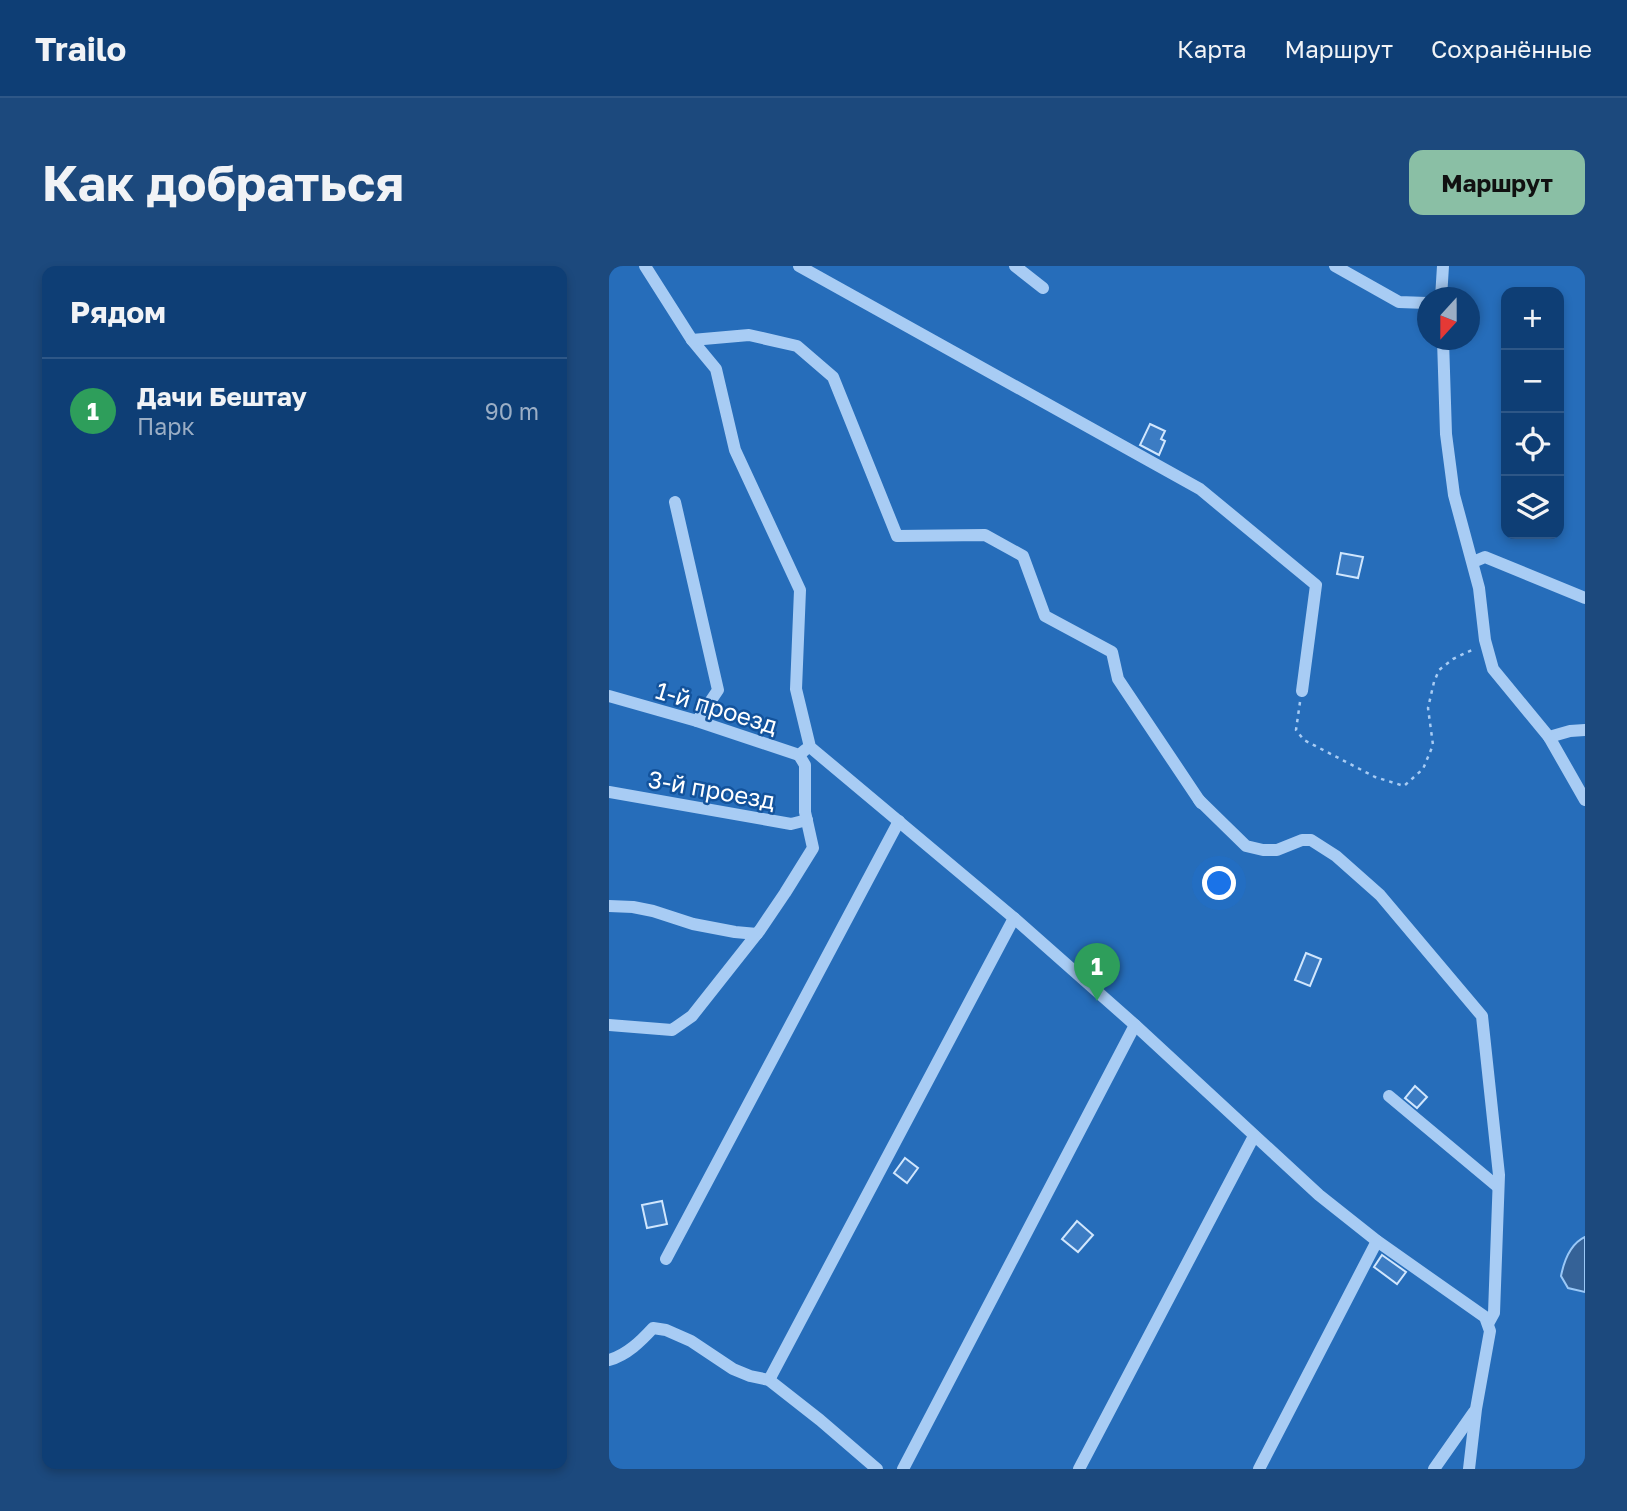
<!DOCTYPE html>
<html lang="ru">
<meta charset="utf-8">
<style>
body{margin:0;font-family:"Golos Text",sans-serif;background:#1c497d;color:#f1f3f6}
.controls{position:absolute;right:21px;top:21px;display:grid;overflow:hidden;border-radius:14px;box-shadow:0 4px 10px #0003}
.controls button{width:63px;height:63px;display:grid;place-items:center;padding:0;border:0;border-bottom:2px solid #2e5787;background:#0e3e75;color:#f1f3f6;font:35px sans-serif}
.compass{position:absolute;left:808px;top:21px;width:63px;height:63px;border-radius:50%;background:#0e3e75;box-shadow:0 4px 10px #0003;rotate:201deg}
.you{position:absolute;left:611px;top:618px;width:24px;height:24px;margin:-18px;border:5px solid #fff;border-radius:50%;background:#1a73e8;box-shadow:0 0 0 10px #1a73e833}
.badge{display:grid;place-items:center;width:46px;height:46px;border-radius:50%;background:#8abfa5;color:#fff;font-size:23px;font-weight:700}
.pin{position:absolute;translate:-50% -58px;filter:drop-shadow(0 2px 4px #0008)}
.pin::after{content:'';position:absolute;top:37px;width:24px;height:21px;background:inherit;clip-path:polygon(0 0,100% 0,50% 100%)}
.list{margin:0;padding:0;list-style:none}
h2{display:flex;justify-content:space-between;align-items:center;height:91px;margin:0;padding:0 28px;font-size:30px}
h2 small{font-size:23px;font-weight:400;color:#9baec5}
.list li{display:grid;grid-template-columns:46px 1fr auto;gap:21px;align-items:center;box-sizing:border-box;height:105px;padding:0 28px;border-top:2px solid #2e5787}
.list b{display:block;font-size:26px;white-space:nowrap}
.list p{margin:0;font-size:23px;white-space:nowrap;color:#9baec5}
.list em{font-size:23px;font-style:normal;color:#9baec5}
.icon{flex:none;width:38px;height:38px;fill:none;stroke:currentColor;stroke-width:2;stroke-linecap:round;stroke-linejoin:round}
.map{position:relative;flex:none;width:976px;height:1203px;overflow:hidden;border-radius:14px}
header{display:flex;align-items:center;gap:42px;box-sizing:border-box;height:98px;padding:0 35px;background:#0e3e75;border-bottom:2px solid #2e5787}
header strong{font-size:33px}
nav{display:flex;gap:38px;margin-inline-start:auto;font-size:24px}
.intro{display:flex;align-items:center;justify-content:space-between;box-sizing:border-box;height:168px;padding:0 42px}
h1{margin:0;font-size:49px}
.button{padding:18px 32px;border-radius:14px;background:#8abfa5;color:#111;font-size:24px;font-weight:700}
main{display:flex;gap:42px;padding:0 42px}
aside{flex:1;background:#0e3e75;border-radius:14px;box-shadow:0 4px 10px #0003}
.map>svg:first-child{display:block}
</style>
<header>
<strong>Trailo</strong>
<nav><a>Карта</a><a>Маршрут</a><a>Сохранённые</a></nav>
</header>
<div class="intro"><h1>Как добраться</h1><a class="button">Маршрут</a></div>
<main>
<aside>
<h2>Рядом<small></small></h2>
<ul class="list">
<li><span class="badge" style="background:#2e9e5b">1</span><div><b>Дачи Бештау</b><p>Парк</p></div><em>90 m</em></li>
</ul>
</aside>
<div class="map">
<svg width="976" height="1203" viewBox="0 0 976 1203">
<rect width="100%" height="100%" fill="#13539c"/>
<path fill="#266dba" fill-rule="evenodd" d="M0,0H976V1203H0ZM897,26H950V268H897ZM818,32H860V74H818Z"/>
<path fill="#356297" stroke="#9ac8f7" stroke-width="2" d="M976,971V1026L959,1022L952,1010C955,995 961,978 976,971Z"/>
<g fill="#3c7cc3" stroke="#d0e6fd" stroke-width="2">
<polygon points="541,158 556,165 552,173 556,175 550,189 531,179"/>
<polygon points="732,287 754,291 749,312 728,308"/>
<polygon points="697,687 712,693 701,720 686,714"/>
<polygon points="806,820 818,831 808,842 796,832"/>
<polygon points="296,892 309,902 298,917 285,907"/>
<polygon points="53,935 58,958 38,962 33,939"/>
<polygon points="468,955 484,969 469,986 453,973"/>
<polygon points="773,989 797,1006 788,1018 765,1001"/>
</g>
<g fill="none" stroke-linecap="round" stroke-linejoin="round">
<polyline stroke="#a8ccf4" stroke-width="2.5" stroke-dasharray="3.5 5" stroke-linecap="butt" points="691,436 687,464 695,474 766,511 795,520 814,503 824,479 819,442 825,416 830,404 844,393 865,383"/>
<g stroke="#a8ccf4" stroke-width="12">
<polyline points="36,0 83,74 107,103 126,184 191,324 187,423 201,481 405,652 526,759 710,929 768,975 876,1051 881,1065 867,1143 860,1203"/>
<polyline points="190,0 591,223 707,319 693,425"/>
<polyline points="406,0 434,22"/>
<polyline points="726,0 790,36 818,37"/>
<polyline points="832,32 834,0"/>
<polyline points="83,74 140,69 188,80 224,111 288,270 376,269 414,290 436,350 503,386 509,413 592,537"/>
<polyline points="834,74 837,168 845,229 870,322 876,374 884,403 940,471 976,534"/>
<polyline points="66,236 109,424 88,455"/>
<polyline points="864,296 876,291 976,332"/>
<polyline points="0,430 88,455 190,489 196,484"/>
<polyline points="940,471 961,465 976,464"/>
<polyline points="0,526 182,558 198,554"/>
<polyline points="590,534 637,580 654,584 668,584 693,574 702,574 727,590 771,629 873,750 890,909 885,1047 879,1058"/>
<polyline points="0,640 24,641 44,645 84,658 126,666 148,668"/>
<polyline points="0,759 63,764 83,750 151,664 176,627 204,582 196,546 196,499 190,489"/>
<polyline points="780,830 889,921"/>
<polyline points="57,993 290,555"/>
<path d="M0,1094C18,1089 32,1075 44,1062L57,1064L82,1075L124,1103L141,1110L160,1114L211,1154L268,1203"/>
<polyline points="160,1114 405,652"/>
<polyline points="294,1203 526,759"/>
<polyline points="470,1203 645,870"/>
<polyline points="650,1203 768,975"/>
<polyline points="825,1203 865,1146"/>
</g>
</g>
<g text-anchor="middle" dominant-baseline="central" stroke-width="5" stroke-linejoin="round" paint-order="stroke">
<g font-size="24" fill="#fff" stroke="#13539c">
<text transform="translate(108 441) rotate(17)">1-й проезд</text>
<text transform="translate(103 523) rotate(10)">3-й проезд</text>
</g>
</g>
</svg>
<div class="controls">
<button>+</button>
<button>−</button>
<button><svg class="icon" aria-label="locate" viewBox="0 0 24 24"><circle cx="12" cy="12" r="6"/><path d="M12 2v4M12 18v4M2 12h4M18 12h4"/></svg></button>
<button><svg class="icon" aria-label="layers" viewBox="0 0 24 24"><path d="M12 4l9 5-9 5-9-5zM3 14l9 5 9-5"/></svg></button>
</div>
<svg class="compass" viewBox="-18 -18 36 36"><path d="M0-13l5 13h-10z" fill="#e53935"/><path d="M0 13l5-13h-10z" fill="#9baec5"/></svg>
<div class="you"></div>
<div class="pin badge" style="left:488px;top:735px;background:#2e9e5b">1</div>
</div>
</main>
